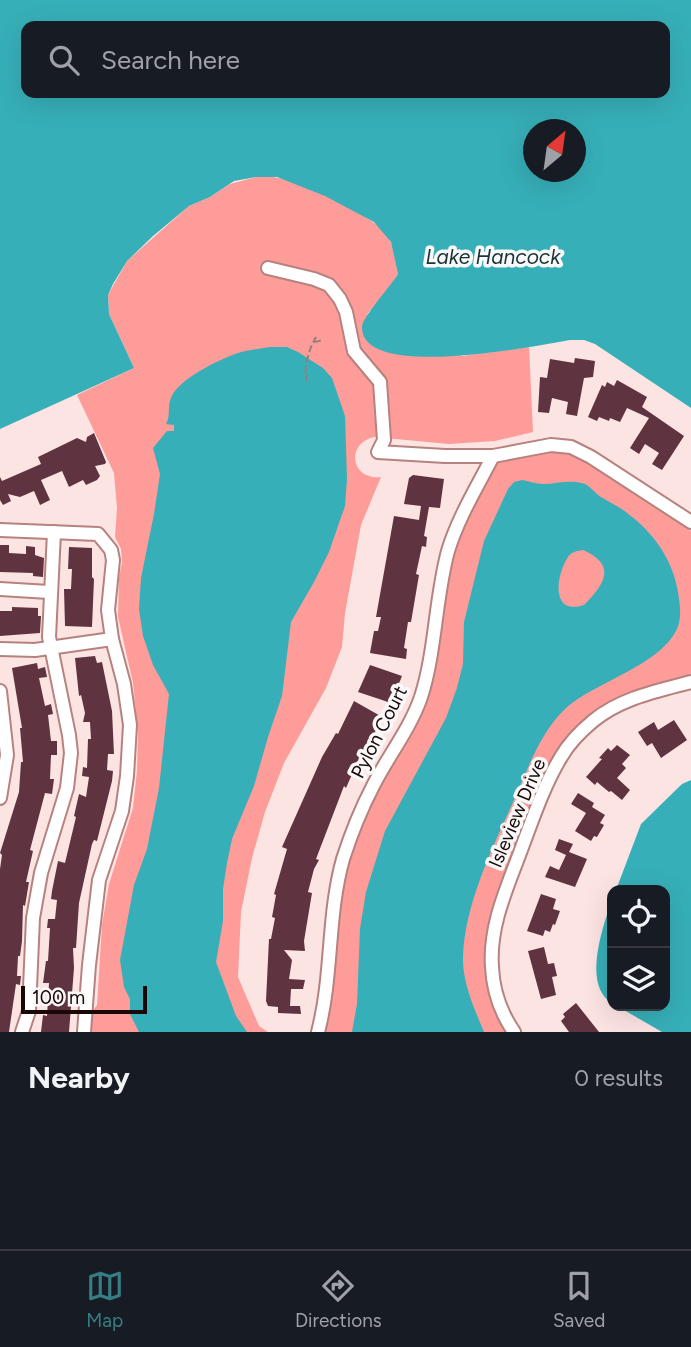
<!DOCTYPE html>
<style>
body{margin:0;font-family:Figtree,sans-serif;background:#20242c;color:#f1f3f6}
.controls{position:absolute;right:21px;bottom:21px;display:grid;overflow:hidden;border-radius:14px;box-shadow:0 7px 28px #0002}
.controls button{width:63px;height:63px;display:grid;place-items:center;padding:0;border:0;border-bottom:2px solid #363941;background:#171b24;color:#f1f3f6;font:35px sans-serif}
.compass{position:absolute;left:523px;top:119px;width:63px;height:63px;border-radius:50%;background:#171b24;box-shadow:0 7px 28px #0002;rotate:29deg}
.scale{position:absolute;left:21px;bottom:18px;width:126px;box-sizing:border-box;padding-left:7px;border:4px solid #1a0807;border-top:0;font-size:19px;line-height:24px;white-space:nowrap;color:#1a0807;-webkit-text-stroke:5px #f8f8f8;paint-order:stroke}
.list{margin:0;padding:0;list-style:none}
h2{display:flex;justify-content:space-between;align-items:center;height:91px;margin:0;padding:0 28px;font-size:30px}
h2 small{font-size:23px;font-weight:400;color:#9ea1a6}
.icon{flex:none;width:38px;height:38px;fill:none;stroke:currentColor;stroke-width:2;stroke-linecap:round;stroke-linejoin:round}
.map{position:relative;flex:none;width:691px;height:1032px;overflow:hidden}
.search{position:absolute;background:#171b24;box-shadow:0 7px 28px #0002;left:21px;right:21px;top:21px;height:77px;display:flex;align-items:center;gap:18px;box-sizing:border-box;padding:0 24px;border-radius:14px;color:#9ea1a6;font-size:26px}
.sheet{height:217px;background:#171b24}
nav{display:flex;justify-content:space-around;align-items:center;box-sizing:border-box;height:98px;border-top:2px solid #363941;background:#171b24;font-size:19px;color:#9ea1a6}
nav a{display:grid;justify-items:center;gap:4px}
nav .on{color:#367e84}
.map>svg:first-child{display:block}
</style>
<div class="map">
<svg width="691" height="1032" viewBox="0 0 691 1032">
<rect width="100%" height="100%" fill="#fce4e3"/>
<g fill="#fd9c98">
<path d="M256,177C263,177 271,176 278,178C303,183 369,214 385,232C394,244 395,260 398,274L389,289L367,314L462,356L529,347L533,432L495,441L449,444L374,437C346,443 350,480 381,477L361,525L345,613L342,647L326,688L284,763L265,812L252,858L241,912L238,977L259,1026L268,1032H89L92,1012L97,1005L102,925L109,884L133,808L137,770L138,733L133,683L118,617L119,578L122,562L121,549L115,537L117,508L114,473L77,395L134,368L109,314L108,295L127,261L189,206L210,197L230,184Z"/>
<polygon points="565,448 594,464 691,531 691,676 664,683 572,736 489,935 509,1032 325,1032 332,992 334,945 341,890 354,843 374,796 417,719 454,549 462,527 497,459"/>
</g>
<g fill="#37afb8" fill-rule="evenodd">
<path d="M0,0H691V408L595,344L584,340H570C540,345 361,382 362,327C362,317 391,286 398,274L391,242L374,222L325,196L277,177H256L234,181L210,197L189,206L153,236L127,261L113,284L108,295L109,314L134,368L0,429ZM665,26V93H26V26ZM534,130H576V172H534Z"/>
<path d="M270,347H287L298,352L323,368L332,378L345,416L347,479L345,506L329,552L314,582L291,622L282,696L268,737L254,786L232,839L227,863L223,889V921L216,962L236,1016L247,1032H139L130,1014V999L124,987L120,960L134,885L147,849L159,788L169,694L153,665L143,636L139,609L141,578L154,514L160,474L153,448L167,431H174V425L166,424C171,415 167,407 171,398C178,379 220,359 238,353C248,350 259,349 270,347Z"/>
<path d="M522,480C529,481 536,484 543,484C558,484 570,479 585,484C591,487 595,493 601,497C607,501 614,504 620,508C650,528 672,556 678,592C680,605 682,617 677,629C659,666 597,681 566,708C540,732 528,769 514,800C493,847 465,903 463,956C462,982 474,1008 484,1032H352L357,1004L360,929L366,892L385,831L446,718L457,688L463,664L464,622L484,541L508,489L514,482ZM583,550C617,565 605,584 584,605C550,616 556,575 568,557C571,552 577,551 583,550Z"/>
<polygon points="691,780 691,1032 662,1032 617,1006 665,1006 665,890 616,890 641,824 682,784"/>
<path d="M612,900V1003C582,985 603,926 612,900Z"/>
</g>
<g fill="#5f333f">
<polygon points="575,358 595,361 593,377 584,378 577,416 566,414 568,402 552,398 549,413 538,412 540,377 547,378 550,359 574,363"/>
<polygon points="617,380 647,397 642,407 684,436 662,470 652,464 659,453 645,444 639,454 630,448 649,418 627,408 620,422 610,418 609,421 599,417 597,421 588,417 602,385 605,387 607,382 614,386"/>
<polygon points="94,433 106,462 105,464 95,466 100,476 97,480 86,485 83,480 69,487 62,471 41,480 50,500 40,505 34,491 20,497 8,494 11,501 3,505 0,500 0,477 2,481 41,464 38,457 77,438 86,442 87,437"/>
<polygon points="413,475 444,479 440,508 429,507 424,536 427,537 426,547 422,546 416,574 419,575 411,622 408,622 404,648 407,649 406,659 370,653 374,631 378,631 381,617 376,617 394,516 419,520 421,506 404,504 409,478"/>
<polygon points="0,545 9,545 9,553 26,554 26,546 35,547 35,555 44,558 43,577 33,576 33,573 0,572"/>
<polygon points="69,547 92,548 92,577 94,579 92,627 65,626 64,589 71,589 72,569 68,569"/>
<polygon points="12,607 38,608 38,616 41,616 40,633 0,636 0,611 12,611"/>
<polygon points="95,656 97,663 102,662 112,711 114,754 108,754 107,770 113,771 112,781 97,841 94,840 92,844 79,903 76,948 73,948 74,968 69,1032 41,1032 43,1015 47,1016 49,983 43,983 46,961 48,961 50,928 47,928 48,919 55,919 57,900 51,899 52,891 58,861 65,863 76,817 74,816 79,794 86,797 89,777 82,776 83,767 87,768 88,739 91,739 90,722 83,722 85,713 81,695 79,696 75,658"/>
<polygon points="37,663 38,669 45,667 47,677 39,678 45,706 51,704 53,714 48,715 51,741 57,741 57,755 51,755 50,779 54,779 52,794 45,793 30,850 33,851 26,882 29,882 25,906 23,905 22,941 20,956 18,956 17,976 21,976 20,985 16,984 9,1032 0,1032 0,869 2,855 0,853 19,792 21,762 23,762 20,728 22,728 12,668"/>
<polygon points="370,665 402,676 391,703 358,692"/>
<polygon points="354,701 384,718 360,756 346,788 344,786 316,859 319,860 314,869 308,892 312,893 304,941 305,951 284,950 292,960 289,979 305,980 303,989 291,989 290,1006 300,1006 301,1014 278,1013 278,1007 268,1006 266,1001 269,939 271,939 275,918 272,917 276,895 274,894 287,849 282,847 322,757 336,733 338,734"/>
<polygon points="674,720 687,740 661,758 652,743 647,746 638,732 654,722 658,730"/>
<polygon points="617,745 630,755 622,764 626,768 617,778 630,790 622,800 611,791 609,792 597,782 595,785 586,777 602,759 599,758 608,748 611,751"/>
<polygon points="578,793 594,803 592,807 605,815 600,823 604,825 597,837 594,836 591,841 575,831 586,813 571,804"/>
<polygon points="559,839 573,844 569,852 587,859 575,887 545,877 550,866 559,870 566,855 555,850"/>
<polygon points="541,894 556,899 553,909 560,911 555,925 553,924 550,932 545,930 543,936 527,931"/>
<polygon points="544,947 548,964 554,963 557,976 552,977 556,995 541,999 528,951"/>
<polygon points="576,1003 599,1032 569,1032 561,1021 565,1017 563,1014"/>
</g>
<g fill="none" stroke-linecap="round" stroke-linejoin="round">
<g stroke="#b6827f" stroke-width="16">
<g id="minor">
<polyline points="268,268 314,279 329,285 340,299 346,312 354,351 380,382 384,440 378,452 445,456 493,456 551,445 571,447 591,457 691,522"/>
<polyline points="0,530 98,534 111,550 113,560 108,610 112,639 124,684 130,725 127,776 122,811 99,880 89,965 84,1032"/>
<polyline points="0,589 49,592"/>
<polyline points="0,649 35,650 112,639"/>
<polyline points="0,691 7,755 0,798"/>
<polyline points="22,1032 29,1011 33,918 41,873 67,788 71,753 69,735 49,637 54,532"/>
<path d="M318,1032C333,975 327,916 343,859C351,834 361,809 373,786C388,756 410,729 421,697C436,650 435,599 448,551C458,518 477,487 493,456"/>
<path d="M514,1032C501,1013 493,990 492,967C489,926 507,888 521,850C533,818 544,785 561,757C569,743 581,731 593,721C621,698 657,691 691,682"/>
</g>
</g>
<g stroke="#947f7e" stroke-width="2" stroke-dasharray="7 3.5" stroke-linecap="butt">
<polyline points="314,342 324,340"/>
<path d="M306,381L307,373H305C307,359 309,349 316,337"/>
</g>
<use href="#minor" stroke="#fff" stroke-width="12"/>
</g>
<g text-anchor="middle" dominant-baseline="central" stroke-width="7" stroke-linejoin="round" paint-order="stroke">
<g font-size="19" fill="#1a0807" stroke="#f8f8f8">
<text transform="translate(379 732) rotate(-63)">Pylon Court</text>
<text transform="translate(517 813) rotate(-67)">Isleview Drive</text>
</g>
<g font-size="21" font-style="italic" fill="#1a3336" stroke="#f8f8f8">
<text x="493" y="256">Lake Hancock</text>
</g>
</g>
</svg>
<div class="controls">
<button><svg class="icon" aria-label="locate" viewBox="0 0 24 24"><circle cx="12" cy="12" r="6"/><path d="M12 2v4M12 18v4M2 12h4M18 12h4"/></svg></button>
<button><svg class="icon" aria-label="layers" viewBox="0 0 24 24"><path d="M12 4l9 5-9 5-9-5zM3 14l9 5 9-5"/></svg></button>
</div>
<svg class="compass" viewBox="-18 -18 36 36"><path d="M0-13l5 13h-10z" fill="#e53935"/><path d="M0 13l5-13h-10z" fill="#9ea1a6"/></svg>
<div class="scale">100 m</div>
<div class="search"><svg class="icon" aria-label="search" viewBox="0 0 24 24"><circle cx="10" cy="10" r="6"/><path d="M15 15l6 6"/></svg>Search here</div>
</div>
<section class="sheet">
<h2>Nearby<small>0 results</small></h2>
<ul class="list">
</ul>
</section>
<nav>
<a class="on"><svg class="icon" aria-label="map" viewBox="0 0 24 24"><path d="M3 6l6-2 6 2 6-2v14l-6 2-6-2-6 2zM9 4v14M15 6v14"/></svg>Map</a>
<a><svg class="icon" aria-label="directions" viewBox="0 0 24 24"><path d="M12 3l9 9-9 9-9-9zM9 14v-3h6M13 9l2 2-2 2"/></svg>Directions</a>
<a><svg class="icon" aria-label="saved" viewBox="0 0 24 24"><path d="M7 4h10v16l-5-4-5 4z"/></svg>Saved</a>
</nav>
